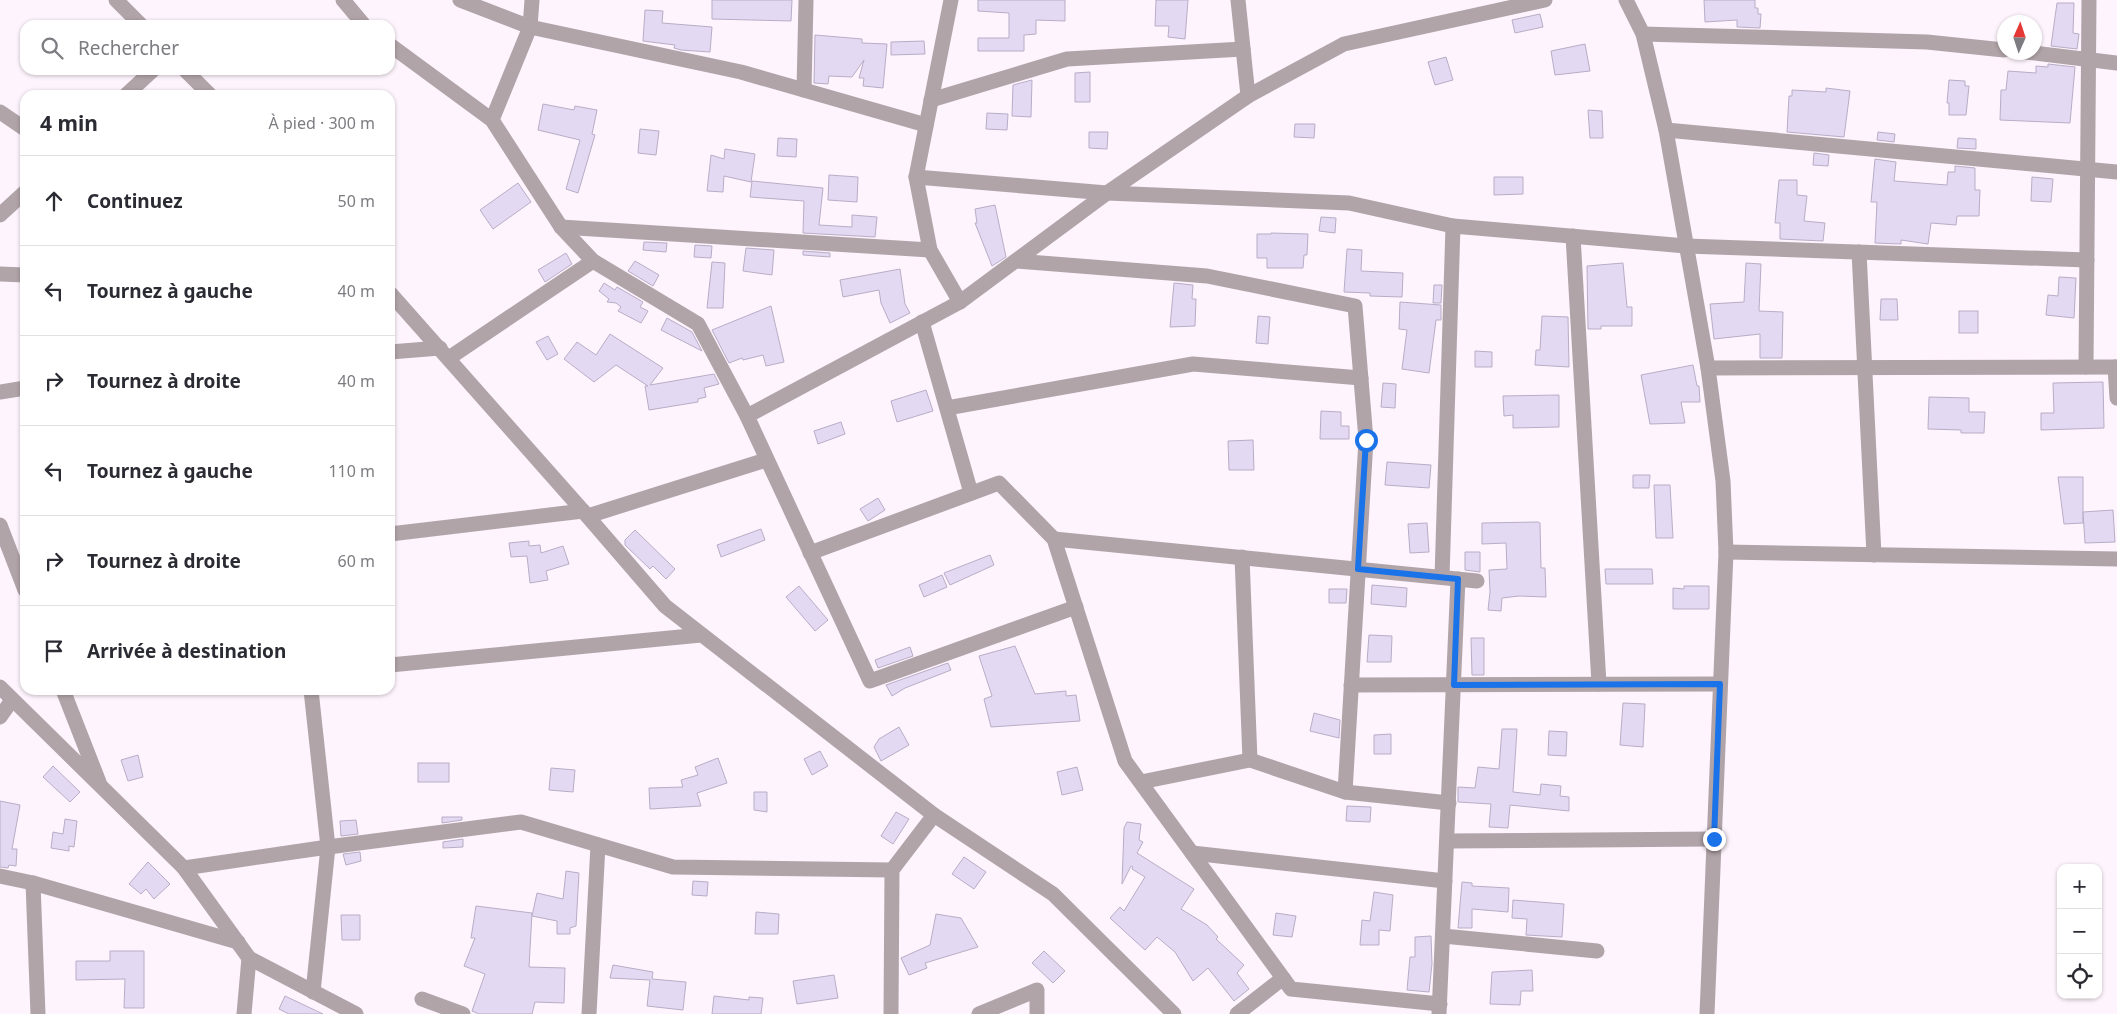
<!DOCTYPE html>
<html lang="fr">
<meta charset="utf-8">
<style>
body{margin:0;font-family:"Noto Sans",sans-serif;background:#f2f2f3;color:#2b2b33}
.controls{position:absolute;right:15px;bottom:15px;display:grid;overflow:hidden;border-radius:10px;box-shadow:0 1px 4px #0004}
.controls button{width:45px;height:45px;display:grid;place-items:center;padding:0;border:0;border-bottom:1px solid #e1e1e2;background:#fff;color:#2b2b33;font:25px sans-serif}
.compass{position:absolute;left:1997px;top:15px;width:45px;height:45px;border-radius:50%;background:#fff;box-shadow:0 1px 4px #0004;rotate:3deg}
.stop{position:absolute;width:15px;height:15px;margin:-11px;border:4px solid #1a73e8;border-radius:50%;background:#fff}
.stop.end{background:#1a73e8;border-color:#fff;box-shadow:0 1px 5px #0008}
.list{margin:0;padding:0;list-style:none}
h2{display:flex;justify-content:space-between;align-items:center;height:65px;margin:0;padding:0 20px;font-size:21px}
h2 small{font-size:16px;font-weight:400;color:#7c7c81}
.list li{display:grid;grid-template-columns:32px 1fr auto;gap:15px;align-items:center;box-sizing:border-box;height:90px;padding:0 20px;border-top:1px solid #e1e1e2}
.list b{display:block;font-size:19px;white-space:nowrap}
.list em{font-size:16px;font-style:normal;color:#7c7c81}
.icon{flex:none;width:28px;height:28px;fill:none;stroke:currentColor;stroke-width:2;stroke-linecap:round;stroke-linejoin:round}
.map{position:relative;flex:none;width:2117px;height:1014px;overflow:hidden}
.search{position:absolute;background:#fff;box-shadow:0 1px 4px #0004;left:20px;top:20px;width:375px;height:55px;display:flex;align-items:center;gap:12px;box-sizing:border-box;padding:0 18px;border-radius:15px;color:#7c7c81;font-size:19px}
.panel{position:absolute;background:#fff;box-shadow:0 1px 4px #0004;left:20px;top:90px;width:375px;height:605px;border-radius:15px}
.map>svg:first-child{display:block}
</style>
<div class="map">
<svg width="2117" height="1014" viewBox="0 0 2117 1014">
<rect width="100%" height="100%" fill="#fef4fd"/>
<g fill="#e4d9f3" stroke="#b8adc6">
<polygon points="712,0 792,0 791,21 712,19"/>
<polygon points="978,0 1065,0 1065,21 1036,20 1036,34 1024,35 1024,51 978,51 978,38 1009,38 1009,13 978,11"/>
<polygon points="1156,0 1188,0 1185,39 1168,37 1169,26 1155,26"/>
<polygon points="1704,0 1755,0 1755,8 1758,8 1758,14 1761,14 1760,28 1737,27 1737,20 1705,22"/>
<polygon points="2057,3 2074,3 2073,33 2079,34 2077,49 2051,46"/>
<polygon points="645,10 663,11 662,23 712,27 710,52 681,50 674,48 675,45 643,41"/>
<polygon points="1540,14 1543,27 1515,33 1512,20"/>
<polygon points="815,35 862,39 862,43 887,44 883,88 863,86 864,78 859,78 864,60 852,77 829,76 828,84 814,83"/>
<polygon points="924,41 925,54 891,55 891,42"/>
<polygon points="1585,44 1590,71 1555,75 1551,51"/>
<polygon points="1446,57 1453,80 1435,85 1428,62"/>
<polygon points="2048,64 2075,67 2070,123 2000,120 2001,90 2006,90 2008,71 2036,73 2036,66 2048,67"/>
<polygon points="1090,72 1090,102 1075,102 1075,73"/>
<polygon points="1032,80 1031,117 1012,116 1013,85"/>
<polygon points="1949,80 1965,81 1965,86 1969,86 1966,115 1949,115 1949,103 1947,103"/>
<polygon points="1826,88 1850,91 1844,137 1787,132 1789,96 1792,96 1792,90 1826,92"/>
<polygon points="543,104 574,110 575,106 597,110 592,134 595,135 578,193 566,189 580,140 538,130"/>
<polygon points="1588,110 1602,111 1603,138 1590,138"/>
<polygon points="987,113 1008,114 1007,130 986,129"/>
<polygon points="1295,124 1315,124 1314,138 1294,137"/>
<polygon points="640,129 659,131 656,155 638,153"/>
<polygon points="1089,132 1108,132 1107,149 1089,148"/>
<polygon points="1878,132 1895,134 1894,142 1877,140"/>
<polygon points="778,138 797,139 796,157 777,156"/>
<polygon points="1958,138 1976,139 1976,149 1957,148"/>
<polygon points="725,149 755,154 751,182 724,176 723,192 707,191 711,155 724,159"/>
<polygon points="1814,153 1829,155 1828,166 1813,165"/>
<polygon points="1875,159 1896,162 1894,181 1947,185 1948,172 1955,172 1955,166 1975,168 1975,190 1980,190 1979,216 1957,216 1956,225 1931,223 1928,244 1901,240 1901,244 1875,243 1877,202 1871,202"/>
<polygon points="829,175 858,177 857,202 828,200"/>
<polygon points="1494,177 1523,177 1523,194 1494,195"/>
<polygon points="2032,177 2053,179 2051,202 2031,201"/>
<polygon points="1779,180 1797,180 1797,195 1807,196 1804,221 1825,223 1823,241 1780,239 1780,223 1775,223"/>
<polygon points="752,181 823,188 819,225 852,227 852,215 877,217 875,237 803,233 804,201 750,197"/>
<polygon points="518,183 531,202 493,229 480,210"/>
<polygon points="995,205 1006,257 992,266 975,223 977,223 975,209"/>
<polygon points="1321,217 1336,218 1335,233 1319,231"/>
<polygon points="1271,233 1308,234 1307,255 1304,255 1303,268 1267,268 1267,258 1257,258 1257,234 1271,234"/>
<polygon points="644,242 667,243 666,252 643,250"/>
<polygon points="695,245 712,246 711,258 694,257"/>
<polygon points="746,248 774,250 772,275 743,271"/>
<polygon points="1347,249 1362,250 1361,271 1403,273 1402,297 1370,296 1370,293 1344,292"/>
<polygon points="803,251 830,253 830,257 803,255"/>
<polygon points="566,253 572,264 545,282 538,270"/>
<polygon points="635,261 659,275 653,286 628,271"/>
<polygon points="712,262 725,263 723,308 707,308"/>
<polygon points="1623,263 1627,307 1632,307 1632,326 1601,326 1601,329 1588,329 1587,266"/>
<polygon points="1746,263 1761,264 1759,311 1783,312 1782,358 1760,358 1760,334 1714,339 1710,304 1744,302"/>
<polygon points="900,269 905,304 910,313 890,323 881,303 879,290 843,297 840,280"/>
<polygon points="2059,277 2076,278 2074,318 2046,315 2048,295 2058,296"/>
<polygon points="604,283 615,290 617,287 643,302 640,307 648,311 641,323 618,311 621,307 616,303 607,302 609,299 599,291"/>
<polygon points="1174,283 1193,285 1192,299 1196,299 1195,326 1170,327"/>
<polygon points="1434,285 1442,285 1441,303 1433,303"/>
<polygon points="1881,299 1897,299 1898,320 1880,320"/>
<polygon points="1400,302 1441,305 1441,320 1436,320 1429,373 1402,369 1407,330 1399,329"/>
<polygon points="771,306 784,362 766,366 763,355 743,360 742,358 729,363 712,330"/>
<rect x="1959" y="311" width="19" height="22"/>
<polygon points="1258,316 1270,317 1268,344 1256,343"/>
<polygon points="1542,316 1568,317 1569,367 1535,365 1536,350 1540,350"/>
<polygon points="667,318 692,332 702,351 661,330"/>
<polygon points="610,334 663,368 650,385 714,374 719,384 704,388 706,397 698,399 698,402 649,410 645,386 648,386 616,365 594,382 564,359 577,342 596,355"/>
<polygon points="548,336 558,354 547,360 536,342"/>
<polygon points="1475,351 1492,352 1492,367 1475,367"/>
<polygon points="1693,365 1697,386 1699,386 1700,402 1681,402 1685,423 1650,424 1641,375"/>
<polygon points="2103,382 2104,428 2041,430 2041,413 2054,413 2053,383"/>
<polygon points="1383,383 1396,384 1395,408 1381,407"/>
<polygon points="926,390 933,411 897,422 891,401"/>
<polygon points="1559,395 1559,427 1513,428 1513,415 1504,416 1503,396"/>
<polygon points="1929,397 1969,398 1969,412 1985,412 1984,433 1961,433 1961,430 1928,429"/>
<polygon points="1321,411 1341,412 1341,426 1349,426 1349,439 1320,439"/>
<polygon points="841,422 845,434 818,444 814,431"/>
<polygon points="1253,440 1254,470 1229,470 1228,441"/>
<polygon points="1387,462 1431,465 1429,488 1385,485"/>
<polygon points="1633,475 1650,475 1649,488 1633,488"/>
<polygon points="2058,477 2083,477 2083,523 2064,524"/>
<polygon points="1654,485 1670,485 1673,538 1656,538"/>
<polygon points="878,498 885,510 868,521 860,509"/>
<polygon points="2113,510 2115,542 2085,543 2083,512"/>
<polygon points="1538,522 1540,523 1541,568 1545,568 1546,597 1519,596 1502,598 1501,611 1488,610 1490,592 1489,570 1507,569 1506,543 1482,544 1482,523"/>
<polygon points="1427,523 1429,552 1410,553 1408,524"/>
<polygon points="761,529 765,540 721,557 717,545"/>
<polygon points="635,530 675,569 666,579 653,566 650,569 625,545 625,540"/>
<polygon points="529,541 529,546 540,545 541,553 563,546 569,564 546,571 548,580 530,583 527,556 511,557 509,543"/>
<polygon points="1465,552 1480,552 1480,572 1465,570"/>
<polygon points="990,555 994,565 950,585 944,573"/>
<polygon points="1605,569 1652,569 1653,584 1606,584"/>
<polygon points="942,575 947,587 924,597 919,585"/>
<polygon points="1372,585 1407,588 1406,607 1371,604"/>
<polygon points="799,586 828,620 815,631 786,597"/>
<polygon points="1684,586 1709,586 1709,609 1673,609 1673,588 1684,589"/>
<polygon points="1329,589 1347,589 1346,603 1329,603"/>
<polygon points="1369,635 1392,636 1391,662 1367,662"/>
<polygon points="1471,638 1484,638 1484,675 1472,675"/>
<polygon points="1015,646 1035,694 1066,691 1066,696 1076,695 1080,721 991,727 984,699 992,696 979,656"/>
<polygon points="910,647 913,656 878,668 875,660"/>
<polygon points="948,663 951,670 905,688 892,696 886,685"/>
<polygon points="1623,703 1645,704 1643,747 1620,745"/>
<polygon points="1314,713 1340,720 1339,738 1310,731"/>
<polygon points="899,727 909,745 881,761 874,747 879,739"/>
<polygon points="1502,729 1517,729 1513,792 1540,795 1541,784 1561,786 1560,796 1569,797 1569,811 1510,805 1508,828 1489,827 1491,804 1458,802 1458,787 1475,788 1478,767 1499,769"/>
<polygon points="1549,731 1567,732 1566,756 1548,755"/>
<polygon points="1391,734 1391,754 1374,754 1374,735"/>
<polygon points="820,751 828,766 812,775 804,759"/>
<polygon points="138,755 143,777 128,781 121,760"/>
<polygon points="718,758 727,783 697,793 701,806 650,809 649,788 683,787 681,780 698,775 695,767"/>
<rect x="418" y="763" width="31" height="19"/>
<polygon points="53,766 80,792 70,802 43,777"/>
<polygon points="1077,767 1083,790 1062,795 1057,772"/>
<polygon points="551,768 575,770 573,792 549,790"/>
<polygon points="754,792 767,792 767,812 754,810"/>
<polygon points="0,801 20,805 12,849 17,849 16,866 9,865 8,868 0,867"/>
<polygon points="1347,806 1371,807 1370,822 1346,821"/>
<polygon points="896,812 909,819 893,844 881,836"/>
<polygon points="442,817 462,817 462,820 442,823"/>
<polygon points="65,819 77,821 74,847 69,846 69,851 51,848 53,832 63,834"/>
<polygon points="356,820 358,834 341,836 340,821"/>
<polygon points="1127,822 1141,824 1139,840 1143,842 1137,853 1194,889 1181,909 1207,925 1218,937 1216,939 1244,965 1237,973 1249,989 1234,1001 1208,968 1193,981 1175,952 1157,937 1145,950 1110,918 1120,907 1124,911 1145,877 1132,869 1133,867 1131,866 1122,884 1124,828"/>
<polygon points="463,839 463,847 443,848 443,842"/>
<polygon points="360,852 361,861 346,865 343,854"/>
<polygon points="964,857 986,872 974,889 952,874"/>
<polygon points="148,862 170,884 154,899 146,889 141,894 129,884"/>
<polygon points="566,871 579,873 576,926 570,928 570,934 557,934 557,921 532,916 537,893 563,899"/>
<polygon points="693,881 708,882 707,896 692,895"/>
<polygon points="1462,882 1472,883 1472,886 1509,888 1508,912 1472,909 1472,928 1458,928"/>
<polygon points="1374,892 1393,895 1390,931 1379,930 1379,945 1360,945 1362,920 1370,921"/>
<polygon points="1513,900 1564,904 1562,937 1526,935 1527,919 1512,918"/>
<polygon points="476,906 532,913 529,967 565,968 564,1003 535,1002 532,1014 479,1014 472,1011 485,974 464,966 475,938 471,938"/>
<polygon points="756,912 779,914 778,934 755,934"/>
<polygon points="1276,913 1296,916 1292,937 1273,935"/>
<polygon points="936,914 961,918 978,947 925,963 927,968 909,975 901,958 930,945"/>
<polygon points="341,915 360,915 360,940 342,940"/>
<polygon points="1431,936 1432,964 1429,992 1407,990 1410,957 1415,957 1415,937"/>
<polygon points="110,951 144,951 144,1008 124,1008 125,979 76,980 76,961 110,961"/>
<polygon points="1044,951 1065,971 1053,983 1032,963"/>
<polygon points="613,965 653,972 652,979 686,982 683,1010 647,1006 650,980 610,978"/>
<polygon points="1532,970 1533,991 1521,991 1520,1005 1490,1004 1492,972"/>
<polygon points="834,975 838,998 797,1004 793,981"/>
<polygon points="285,996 323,1014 289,1014 279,1009"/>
<polygon points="714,996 749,1000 749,997 763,998 761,1014 712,1014"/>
</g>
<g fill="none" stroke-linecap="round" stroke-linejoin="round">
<g stroke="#b1a4a9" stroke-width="15">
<polyline points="116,0 141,25"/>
<polyline points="343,0 364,25"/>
<polyline points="460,0 530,27 741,72 926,125"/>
<polyline points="951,0 916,177 930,250 960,302"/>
<polyline points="1238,0 1248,96"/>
<polyline points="1626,0 1643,34 1666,130 1708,368 1723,481 1726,552 1707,1014"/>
<polyline points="1643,34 1927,42 2004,50"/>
<polyline points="390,45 492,120 561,227 593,261 698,324 747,416 870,681 1076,607"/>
<polyline points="2026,52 2117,63"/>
<polyline points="185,70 210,95"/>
<polyline points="804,90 806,0"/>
<polyline points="126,95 153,70"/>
<polyline points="931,100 1067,59 1243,49"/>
<polyline points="0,112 25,129"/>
<polyline points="492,120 530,27 532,0"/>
<polyline points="1666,130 2117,172"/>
<polyline points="916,177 1107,193 1349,203 1453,226 1686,246 2087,260"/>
<polyline points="0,215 25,192"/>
<polyline points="561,227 930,250"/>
<polyline points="1573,236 1599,684"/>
<polyline points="1859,252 1874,555"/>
<polyline points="1016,261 1207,276 1355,306 1366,440 1345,792"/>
<polyline points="0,274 25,275"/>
<polyline points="390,293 583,511 665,606 934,815 1053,894 1174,1014"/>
<polyline points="922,322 971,493"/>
<polyline points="390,352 440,348"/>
<polyline points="449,358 593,261"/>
<polyline points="2086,367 2089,0"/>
<polyline points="2115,367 2117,398"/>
<polyline points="1708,368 2117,367"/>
<polyline points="0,392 25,388"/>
<polyline points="947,408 1193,364 1361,378"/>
<polyline points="747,416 960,302 1107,193 1248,96 1344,44 1545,0"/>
<polyline points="588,516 766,460"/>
<polyline points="0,525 25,590"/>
<polyline points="390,534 583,511"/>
<polyline points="1054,539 1477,581"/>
<polyline points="1726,552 2117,559"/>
<polyline points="810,553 999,483 1054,539 1125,761 1291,989 1440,1004"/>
<polyline points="1242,557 1250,760"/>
<polyline points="1442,577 1453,226"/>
<polyline points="390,665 701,635"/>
<polyline points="1351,685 1720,684"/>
<polyline points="0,687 184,868 249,958 356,1014"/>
<polyline points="63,690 99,782"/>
<polyline points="311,690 328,847 313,992"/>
<polyline points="0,717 12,700"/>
<polyline points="1141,782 1250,760 1345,792 1449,803"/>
<polyline points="1447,841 1713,839"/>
<polyline points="1192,853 1445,881"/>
<polyline points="184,868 328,847 521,822 673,867 892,870"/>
<polyline points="0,876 33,883 238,942"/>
<polyline points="33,883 38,1014"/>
<polyline points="1443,936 1597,951"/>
<polyline points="422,999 463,1014"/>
<polyline points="244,1014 249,958"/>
<polyline points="589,1014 598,845"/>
<polyline points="891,1014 892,870 934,815"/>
<polyline points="979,1014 1037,990 1037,1014"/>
<polyline points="1237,1014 1283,978"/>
<polyline points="1439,1014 1458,579"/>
</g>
</g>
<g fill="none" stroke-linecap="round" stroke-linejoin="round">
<polyline stroke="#1a73e8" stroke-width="6" points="1366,440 1358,569 1458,579 1454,685 1720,684 1714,839"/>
</g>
</svg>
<div class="controls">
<button>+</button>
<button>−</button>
<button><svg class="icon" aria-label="locate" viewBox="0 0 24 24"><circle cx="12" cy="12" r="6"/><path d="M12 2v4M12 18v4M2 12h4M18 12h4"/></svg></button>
</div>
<svg class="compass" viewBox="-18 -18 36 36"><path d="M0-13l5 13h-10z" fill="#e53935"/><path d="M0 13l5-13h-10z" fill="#7c7c81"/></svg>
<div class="stop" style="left:1366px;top:440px"></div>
<div class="stop end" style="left:1714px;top:839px"></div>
<div class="search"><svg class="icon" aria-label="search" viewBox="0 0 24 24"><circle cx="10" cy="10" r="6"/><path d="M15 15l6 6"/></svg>Rechercher</div>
<section class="panel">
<h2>4 min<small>À pied · 300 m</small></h2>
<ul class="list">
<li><svg class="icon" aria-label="ahead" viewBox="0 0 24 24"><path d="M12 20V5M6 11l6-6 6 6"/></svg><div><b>Continuez</b></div><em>50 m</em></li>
<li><svg class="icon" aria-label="left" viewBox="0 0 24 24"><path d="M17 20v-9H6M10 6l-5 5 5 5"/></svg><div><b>Tournez à gauche</b></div><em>40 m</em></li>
<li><svg class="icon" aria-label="right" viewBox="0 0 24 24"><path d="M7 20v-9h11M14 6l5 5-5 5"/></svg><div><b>Tournez à droite</b></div><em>40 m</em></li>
<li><svg class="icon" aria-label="left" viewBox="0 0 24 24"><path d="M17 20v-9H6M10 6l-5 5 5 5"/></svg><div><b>Tournez à gauche</b></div><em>110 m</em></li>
<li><svg class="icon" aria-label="right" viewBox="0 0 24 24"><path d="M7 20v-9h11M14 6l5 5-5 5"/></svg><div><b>Tournez à droite</b></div><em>60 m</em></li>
<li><svg class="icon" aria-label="arrive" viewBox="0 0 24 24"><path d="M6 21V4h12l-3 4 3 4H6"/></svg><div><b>Arrivée à destination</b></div></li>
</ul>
</section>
</div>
